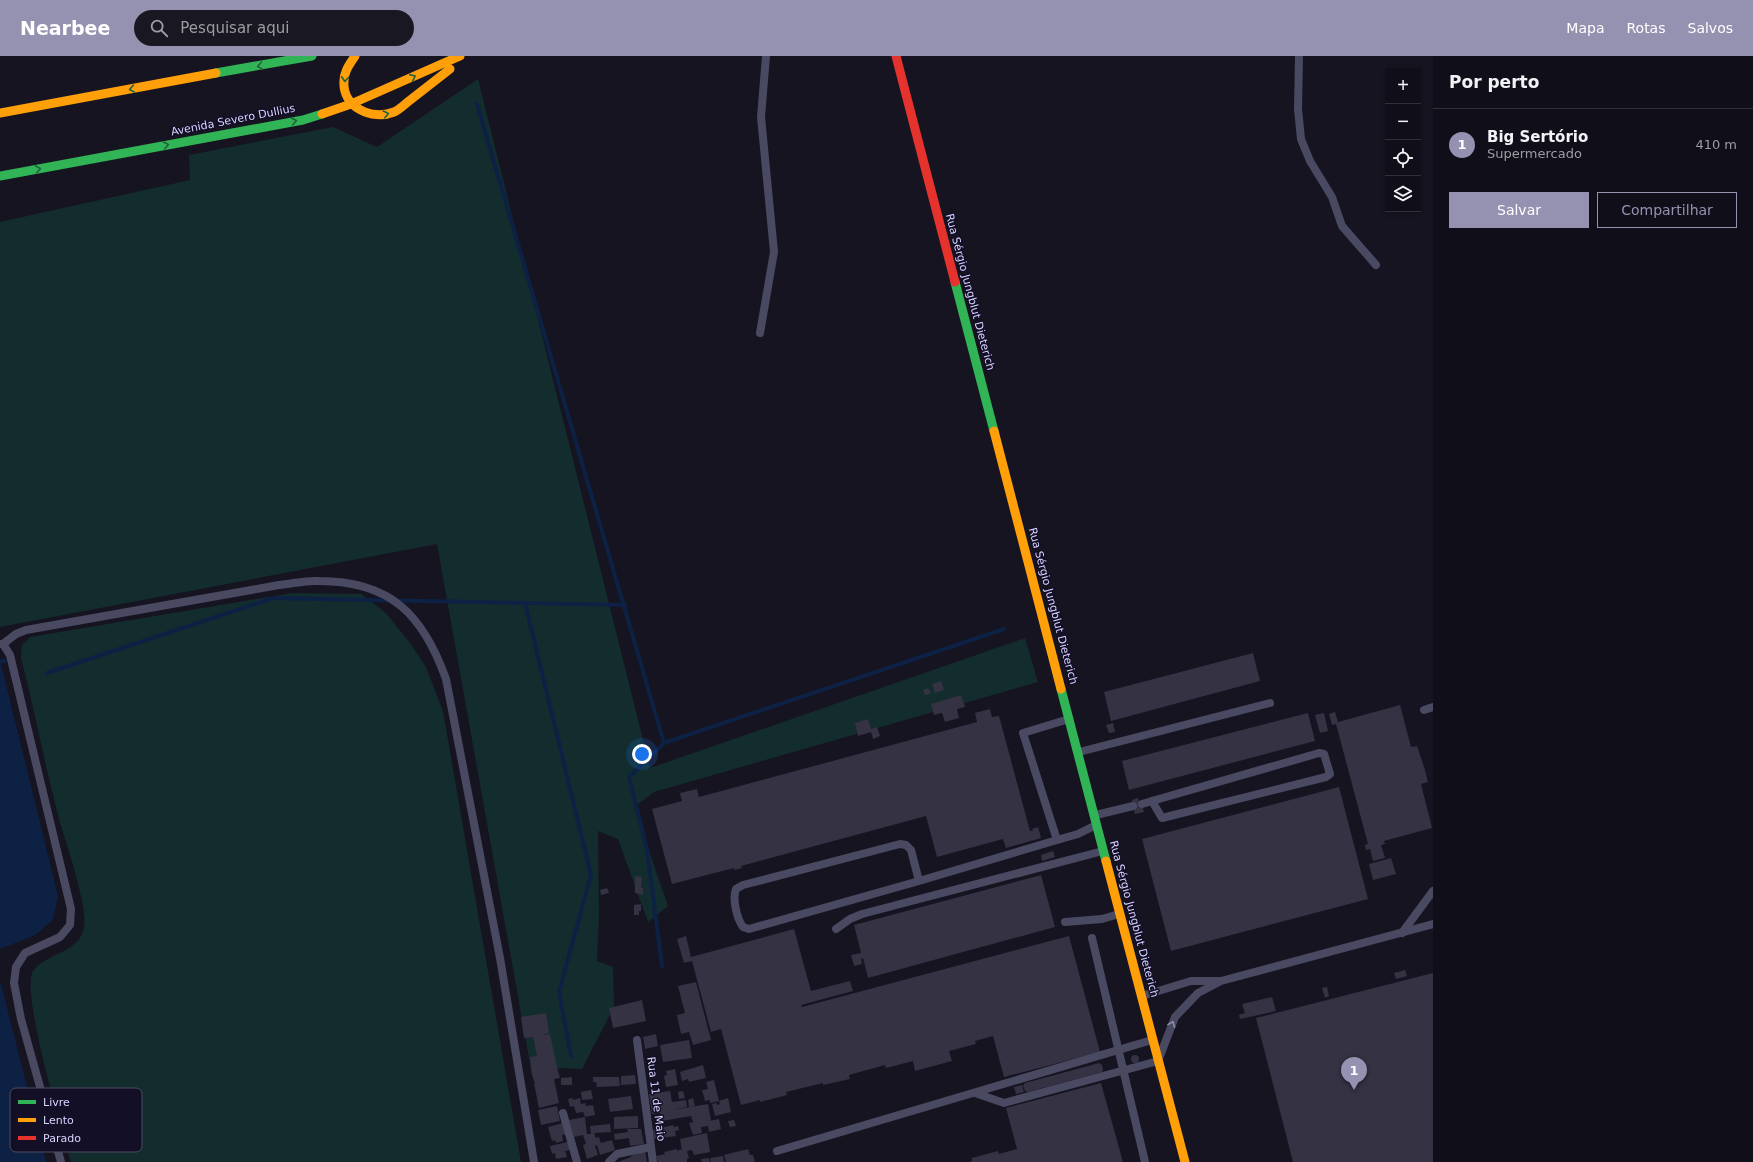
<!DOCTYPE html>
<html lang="pt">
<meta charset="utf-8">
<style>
body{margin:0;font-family:"DejaVu Sans",sans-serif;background:#191822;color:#f1f3f6}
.controls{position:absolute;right:12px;top:12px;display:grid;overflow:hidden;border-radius:0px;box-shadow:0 2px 6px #0003}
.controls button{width:36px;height:36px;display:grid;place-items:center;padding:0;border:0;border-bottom:1px solid #302f38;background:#100f19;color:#f1f3f6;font:20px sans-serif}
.you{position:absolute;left:642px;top:698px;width:14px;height:14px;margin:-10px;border:3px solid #fff;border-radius:50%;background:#1a73e8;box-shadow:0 0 0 6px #1a73e833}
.badge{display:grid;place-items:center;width:26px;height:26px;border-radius:50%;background:#9591b1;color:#fff;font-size:13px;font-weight:700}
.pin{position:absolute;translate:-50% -33px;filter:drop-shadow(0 1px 2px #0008)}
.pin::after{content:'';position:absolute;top:21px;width:14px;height:12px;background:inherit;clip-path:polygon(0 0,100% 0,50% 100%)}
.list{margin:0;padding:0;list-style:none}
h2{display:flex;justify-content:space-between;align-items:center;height:52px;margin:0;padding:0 16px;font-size:17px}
h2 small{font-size:13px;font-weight:400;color:#9c9ca2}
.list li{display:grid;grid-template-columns:26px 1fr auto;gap:12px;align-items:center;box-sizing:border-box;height:72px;padding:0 16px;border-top:1px solid #302f38}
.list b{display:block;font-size:15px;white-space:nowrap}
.list p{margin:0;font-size:13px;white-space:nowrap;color:#9c9ca2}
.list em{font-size:13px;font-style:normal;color:#9c9ca2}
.actions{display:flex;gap:8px;padding:12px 16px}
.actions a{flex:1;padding:9px 0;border:1px solid #9591b1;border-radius:0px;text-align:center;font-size:14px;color:#9591b1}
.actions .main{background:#9591b1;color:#fff}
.icon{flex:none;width:22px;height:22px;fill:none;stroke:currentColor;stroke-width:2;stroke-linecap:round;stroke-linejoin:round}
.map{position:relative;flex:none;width:1433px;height:1106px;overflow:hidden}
header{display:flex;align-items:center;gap:24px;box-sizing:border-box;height:56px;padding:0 20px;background:#9591b1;color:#fff}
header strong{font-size:19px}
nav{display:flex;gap:22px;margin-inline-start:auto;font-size:14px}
.search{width:280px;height:36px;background:#191822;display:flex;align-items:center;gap:10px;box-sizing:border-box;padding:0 14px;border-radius:22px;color:#9c9ca2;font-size:15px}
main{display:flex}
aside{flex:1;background:#100f19}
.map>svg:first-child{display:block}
</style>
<header>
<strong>Nearbee</strong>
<div class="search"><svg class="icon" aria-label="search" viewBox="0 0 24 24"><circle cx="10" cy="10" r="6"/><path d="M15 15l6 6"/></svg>Pesquisar aqui</div>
<nav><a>Mapa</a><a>Rotas</a><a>Salvos</a></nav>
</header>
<main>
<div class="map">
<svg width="1433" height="1106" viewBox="0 0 1433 1106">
<rect width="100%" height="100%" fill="#161421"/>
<g fill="#132c2d">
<polygon points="478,23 650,712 1025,582 1038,626 654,736 634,751 668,850 648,866 618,783 598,775 599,857 597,905 613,911 614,951 582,1013 563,1012 532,1019 437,488 0,571 0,166 190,124 189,99 333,71 377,91"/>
<path d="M292,537L361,538L386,557L410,587L426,611L443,655L521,1106H71C63,1077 20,935 33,915C46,897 79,897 84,872C88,850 66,787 59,763C45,710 35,655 21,602L22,589L30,581Z"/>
</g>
<g fill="#0d2144">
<polygon points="0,604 58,840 53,864 35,879 0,893"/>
<polygon points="0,928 1,928 46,1106 0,1106"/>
</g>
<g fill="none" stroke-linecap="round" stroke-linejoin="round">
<g stroke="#0d2144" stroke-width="4">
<polyline points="477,48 664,687 1004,573"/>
<polyline points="525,547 591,819 559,936 571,1000"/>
<polyline points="0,605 5,605"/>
<polyline points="47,617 273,542 625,549"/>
<polyline points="662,910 647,793 629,721 664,687"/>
</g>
</g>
<g fill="#343243">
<polygon points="1253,597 1260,625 1111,665 1104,636"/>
<polygon points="941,625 944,634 935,637 932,628"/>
<polygon points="928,632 931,637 925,639 923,634"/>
<polygon points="961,639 965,651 957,653 959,662 945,666 942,657 934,659 931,648"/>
<polygon points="1400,649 1411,691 1417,690 1425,714 1428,726 1421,728 1432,772 1384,785 1385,788 1381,789 1385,802 1373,805 1370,793 1366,794 1365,789 1368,788 1336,668 1332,669 1329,658 1335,656 1338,666"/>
<polygon points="990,653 992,661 999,660 1030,775 1033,775 1032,773 1038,771 1041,782 1006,792 1003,783 937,801 926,760 741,810 742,812 734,814 734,812 672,828 652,753 682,745 680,737 697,733 699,741 977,666 975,657"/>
<polygon points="1308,657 1315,685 1129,734 1122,705"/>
<polygon points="1324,657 1328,675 1320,677 1315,659"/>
<polygon points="868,663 871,673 877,671 880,680 873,683 871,676 858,680 855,667"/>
<polygon points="1113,667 1115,676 1109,677 1106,669"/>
<polygon points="1339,731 1368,843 1171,895 1142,783"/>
<polygon points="1138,742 1139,746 1141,745 1144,756 1135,758 1132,744"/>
<polygon points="1053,795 1055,801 1042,805 1041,799"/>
<polygon points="1391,802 1396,818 1373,824 1369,808"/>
<polygon points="1041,819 1055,871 868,922 863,902 861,903 862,908 854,910 851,899 861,897 854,869"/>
<polygon points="635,820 642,821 641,832 643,832 643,839 635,837"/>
<polygon points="607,832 609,837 601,839 600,834"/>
<polygon points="641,848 641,855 639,855 639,859 634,859 634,849"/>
<polygon points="794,873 811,935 850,925 853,935 801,949 802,951 1069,880 1100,996 1004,1021 993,980 975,985 976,988 949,995 952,1005 915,1015 913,1005 886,1012 885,1009 849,1019 850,1023 823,1029 823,1027 786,1036 787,1039 760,1046 760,1044 741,1049 721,973 711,976 692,905 684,907 677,883 686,880 691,901"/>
<polygon points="1405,914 1407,920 1396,923 1394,917"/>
<polygon points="1433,917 1433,1106 1293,1106 1256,962"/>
<polygon points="696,926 711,984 693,989 689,976 681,978 677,959 685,957 678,930"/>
<polygon points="1327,931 1329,940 1325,942 1322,932"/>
<polygon points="1272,941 1276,955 1240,963 1239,959 1245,957 1242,948"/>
<polygon points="642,944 646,965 613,972 609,952"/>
<polygon points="546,957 549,977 544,978 544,979 550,978 558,1015 559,1018 560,1022 554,1023 559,1047 539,1052 534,1027 535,1027 532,1019 530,1001 537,1000 533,981 524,982 521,961"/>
<polygon points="656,978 658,990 645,993 643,981"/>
<polygon points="689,984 692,1002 663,1006 660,989"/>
<circle cx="1135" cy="1003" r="4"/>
<polygon points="1099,1007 1102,1009 1103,1014 1102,1016 1028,1036 1025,1035 1023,1030 1025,1027"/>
<polygon points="703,1009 706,1022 689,1026 688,1023 682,1025 680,1016"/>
<polygon points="675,1013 678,1029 666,1031 664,1020 667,1019 666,1015"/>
<polygon points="635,1019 636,1028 621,1029 621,1020"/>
<polygon points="572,1021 572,1029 561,1029 561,1022"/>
<polygon points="593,1021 619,1021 620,1030 597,1031 596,1026 593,1026"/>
<polygon points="714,1024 719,1045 728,1042 731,1056 715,1060 712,1048 717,1047 717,1049 720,1048 719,1045 710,1047 710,1044 705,1045 702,1034 708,1033 706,1026"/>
<polygon points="1101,1027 1123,1106 969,1106 972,1105 972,1102 998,1095 999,1098 1017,1093 1006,1052"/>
<polygon points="1022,1029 1024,1036 1016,1038 1014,1031"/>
<polygon points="591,1034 593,1043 582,1044 581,1036"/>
<polygon points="670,1035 672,1046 686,1044 687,1051 673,1054 708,1048 711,1064 708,1065 719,1063 721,1073 709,1076 708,1070 701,1071 702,1077 693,1079 689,1067 693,1066 691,1060 662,1065 660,1057 652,1058 649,1038"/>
<polygon points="683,1035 685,1042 679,1043 678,1036"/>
<polygon points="631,1040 633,1053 610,1056 608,1043"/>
<polygon points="572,1042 573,1044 580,1042 581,1048 585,1047 586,1050 593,1049 595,1059 585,1061 583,1056 576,1057 574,1050 570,1051 568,1043"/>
<polygon points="693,1042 695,1050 689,1051 688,1044"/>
<polygon points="557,1050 560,1065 541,1069 538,1054"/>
<polygon points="638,1060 638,1072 614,1073 614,1061"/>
<polygon points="585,1061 587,1078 591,1078 590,1070 610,1068 611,1076 594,1077 596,1082 599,1081 601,1087 612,1084 615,1094 600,1099 597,1089 595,1090 598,1099 587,1103 583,1089 586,1088 583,1079 574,1081 569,1064"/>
<polygon points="734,1064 736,1070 730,1071 728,1065"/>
<polygon points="563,1067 566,1078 562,1079 563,1085 556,1087 555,1084 552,1085 548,1071"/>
<polygon points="673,1069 674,1071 678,1070 679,1074 675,1075 676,1080 654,1083 653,1074"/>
<polygon points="627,1073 641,1073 644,1088 630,1090 629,1082 615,1084 614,1078 628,1076"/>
<polygon points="707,1077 710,1096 694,1099 692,1094 687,1095 689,1102 687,1103 687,1106 658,1106 656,1100 665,1098 664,1096 677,1093 677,1095 681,1093 682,1095 680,1083"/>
<polygon points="568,1086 570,1094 565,1095 567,1101 556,1103 555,1097 552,1098 550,1090"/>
<polygon points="748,1093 750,1099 753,1099 755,1106 726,1106 724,1099"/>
<polygon points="645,1095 647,1106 618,1106 631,1101 631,1100"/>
<polygon points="723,1100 724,1106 711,1106 710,1102"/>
<polygon points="709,1102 710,1106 702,1106 701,1103"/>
</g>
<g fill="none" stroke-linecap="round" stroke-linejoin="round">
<g stroke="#4a4962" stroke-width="8">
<polyline points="1299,0 1298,53 1301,83 1310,105 1332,141 1342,170 1376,209"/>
<polyline points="760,277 774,196 761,61 766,0"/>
<polyline points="0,588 3,588 10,599 71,853 70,869 60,881 25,897 16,911 14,927 21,963 61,1106"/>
<path d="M3,588L16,578L26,574L279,529C292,528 306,524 319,525C391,525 423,559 446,623L500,902L534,1106"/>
<polyline points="1424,654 1433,651"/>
<polyline points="1079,696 1270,647"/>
<polyline points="1142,748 1152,745 1319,697 1324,698 1330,718 1326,721 1162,762 1152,745"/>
<polyline points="1096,759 1133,750"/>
<polyline points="1057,784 1023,677 1069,663"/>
<path d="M919,825L911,794L906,789L900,788L743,829L736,833C732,843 737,863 743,871L749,873L919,825L1057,784L1078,778L1096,769"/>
<polyline points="1065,866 1102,863 1119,858"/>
<polyline points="836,873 850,863 862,858 1103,795"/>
<polyline points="1402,877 1433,835"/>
<polyline points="1092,882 1145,1106"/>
<polyline points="1142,940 1191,925 1218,925"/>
<polyline points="637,984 653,1106"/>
<polyline points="975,1037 1004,1047 1158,1005 1175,961 1198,937 1221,925 1433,868"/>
<polyline points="563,1057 577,1106"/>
<polyline points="777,1095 1152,984"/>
<polyline points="609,1106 617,1098 651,1091"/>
</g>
<g stroke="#30b455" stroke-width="9">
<polyline points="216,17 312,0"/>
<polyline points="0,120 303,64 322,58"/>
<polyline points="955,226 994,375"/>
<polyline points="1061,633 1106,805"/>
</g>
<g stroke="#ff9f0a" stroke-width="9">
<path d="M355,0C350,8 344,15 344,25C342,51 372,65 394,56C399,54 404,49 409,45C423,34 436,24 450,13"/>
<polyline points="0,57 216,17"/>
<polyline points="322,58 351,48 460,0"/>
<polyline points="994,375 1061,633"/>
<polyline points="1106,805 1185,1106"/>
</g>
<polyline stroke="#e5322d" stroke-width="9" points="896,0 955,226"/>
</g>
<defs><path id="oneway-chevron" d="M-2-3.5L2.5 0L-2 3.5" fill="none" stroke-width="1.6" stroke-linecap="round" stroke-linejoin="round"/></defs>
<g stroke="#22623e">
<use href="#oneway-chevron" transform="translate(260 10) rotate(170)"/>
<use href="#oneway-chevron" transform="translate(413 21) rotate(-24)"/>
<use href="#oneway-chevron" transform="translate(345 23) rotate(94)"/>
<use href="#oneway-chevron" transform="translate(132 33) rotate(170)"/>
<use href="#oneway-chevron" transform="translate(386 58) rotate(-13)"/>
<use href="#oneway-chevron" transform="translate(294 65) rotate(-11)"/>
<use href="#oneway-chevron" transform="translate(166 89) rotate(-11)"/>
<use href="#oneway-chevron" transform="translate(38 113) rotate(-11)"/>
</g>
<use stroke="#928eb0" href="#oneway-chevron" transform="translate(1172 968) rotate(-69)"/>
<g text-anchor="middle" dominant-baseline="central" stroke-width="3" stroke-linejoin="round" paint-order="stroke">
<g font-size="11" fill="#d9d4ff" stroke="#130f26">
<text transform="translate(233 64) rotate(-11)">Avenida Severo Dullius</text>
<text transform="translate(970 236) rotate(75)">Rua Sérgio Jungblut Dieterich</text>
<text transform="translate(1053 550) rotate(75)">Rua Sérgio Jungblut Dieterich</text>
<text transform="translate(1134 863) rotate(75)">Rua Sérgio Jungblut Dieterich</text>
<text transform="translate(656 1043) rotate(83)">Rua 11 de Maio</text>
</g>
</g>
<rect x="10" y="1032" width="132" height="64" rx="6" fill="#130f26" stroke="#4e4a67" stroke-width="1"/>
<rect x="18" y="1044" width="18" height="4" fill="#30b455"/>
<rect x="18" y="1062" width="18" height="4" fill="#ff9f0a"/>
<rect x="18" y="1080" width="18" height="4" fill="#e5322d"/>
<g font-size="11" fill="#d9d4ff">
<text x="43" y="1050">Livre</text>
<text x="43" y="1068">Lento</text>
<text x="43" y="1086">Parado</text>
</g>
</svg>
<div class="controls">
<button>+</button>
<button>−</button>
<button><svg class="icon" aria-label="locate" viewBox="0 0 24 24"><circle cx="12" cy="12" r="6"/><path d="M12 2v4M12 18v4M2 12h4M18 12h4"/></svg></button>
<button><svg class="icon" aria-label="layers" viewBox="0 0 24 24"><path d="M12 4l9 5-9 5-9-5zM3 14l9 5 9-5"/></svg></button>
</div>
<div class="you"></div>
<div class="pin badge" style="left:1354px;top:1034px">1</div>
</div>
<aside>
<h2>Por perto<small></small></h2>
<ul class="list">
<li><span class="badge">1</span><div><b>Big Sertório</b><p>Supermercado</p></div><em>410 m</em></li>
</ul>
<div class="actions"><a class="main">Salvar</a><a>Compartilhar</a></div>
</aside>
</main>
